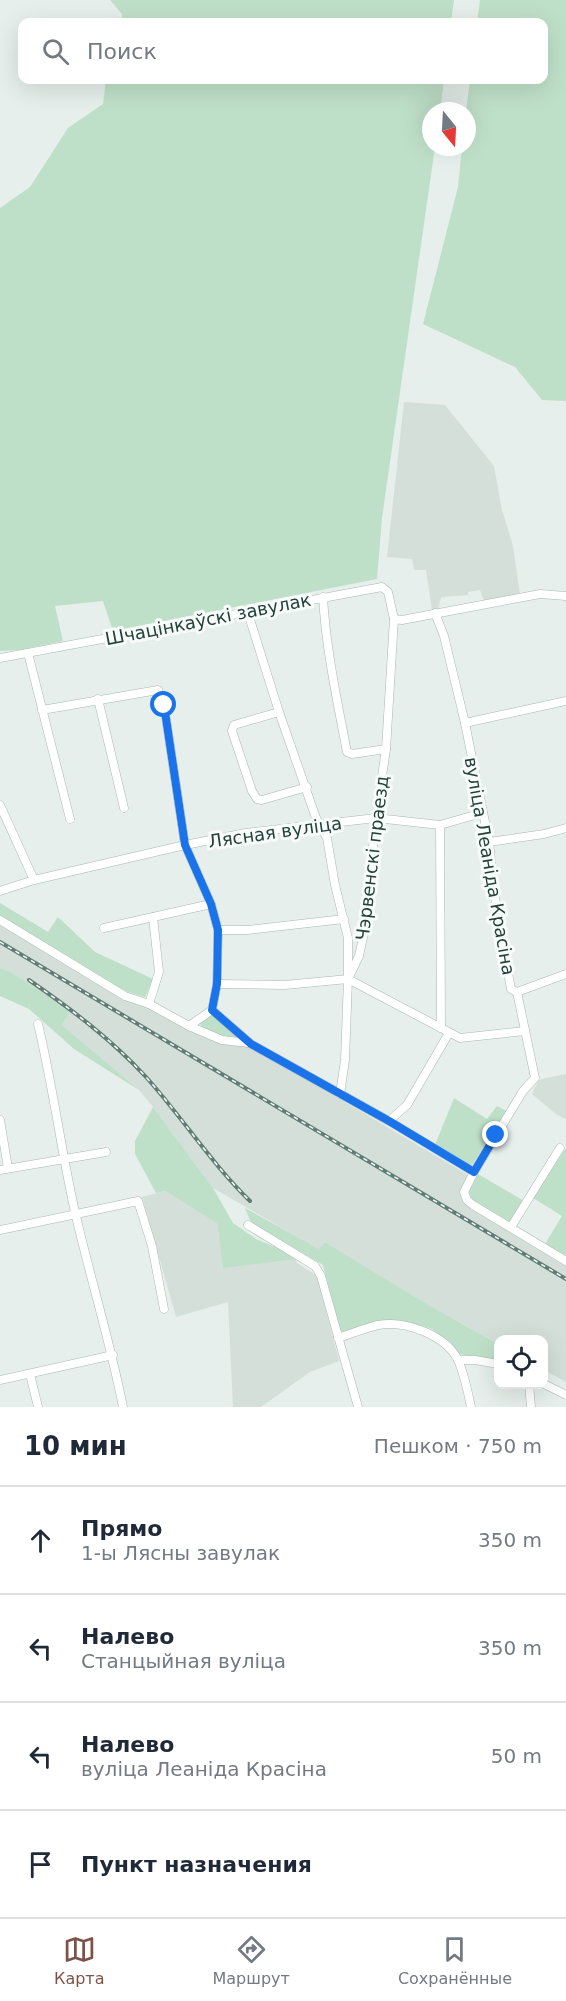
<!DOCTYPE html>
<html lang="ru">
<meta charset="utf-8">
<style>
body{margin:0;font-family:"DejaVu Sans",sans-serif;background:#f2f2f3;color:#1f2937}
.controls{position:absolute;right:18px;bottom:18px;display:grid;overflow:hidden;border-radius:12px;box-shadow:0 6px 24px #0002}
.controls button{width:54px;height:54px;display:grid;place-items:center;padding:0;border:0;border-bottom:2px solid #e0e1e3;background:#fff;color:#1f2937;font:30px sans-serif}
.compass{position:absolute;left:422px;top:102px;width:54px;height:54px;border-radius:50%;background:#fff;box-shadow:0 6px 24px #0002;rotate:162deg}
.stop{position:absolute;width:18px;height:18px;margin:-14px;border:4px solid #1a73e8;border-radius:50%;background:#fff}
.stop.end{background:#1a73e8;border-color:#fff;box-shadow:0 2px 6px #0008}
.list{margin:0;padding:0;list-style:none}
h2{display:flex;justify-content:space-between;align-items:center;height:78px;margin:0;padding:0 24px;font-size:26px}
h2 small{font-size:20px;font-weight:400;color:#747a83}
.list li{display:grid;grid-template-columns:39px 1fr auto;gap:18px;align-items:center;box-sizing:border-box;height:108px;padding:0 24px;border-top:2px solid #e0e1e3}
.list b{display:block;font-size:22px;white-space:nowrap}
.list p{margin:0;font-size:20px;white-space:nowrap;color:#747a83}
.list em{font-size:20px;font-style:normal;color:#747a83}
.icon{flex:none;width:33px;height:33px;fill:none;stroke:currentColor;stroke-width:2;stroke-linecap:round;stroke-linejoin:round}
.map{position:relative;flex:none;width:566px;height:1407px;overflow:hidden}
.search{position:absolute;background:#fff;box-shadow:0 6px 24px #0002;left:18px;right:18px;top:18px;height:66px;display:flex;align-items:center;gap:15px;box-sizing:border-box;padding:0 21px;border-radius:12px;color:#747a83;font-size:22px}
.sheet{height:510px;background:#fff}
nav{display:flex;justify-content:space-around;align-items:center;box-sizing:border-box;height:84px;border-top:2px solid #e0e1e3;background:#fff;font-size:16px;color:#747a83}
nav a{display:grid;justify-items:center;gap:3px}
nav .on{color:#7f5249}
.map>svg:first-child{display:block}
</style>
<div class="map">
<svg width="566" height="1407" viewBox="0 0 566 1407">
<rect width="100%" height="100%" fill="#e6efeb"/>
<g fill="#d4dfda">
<polygon points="404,402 445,405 494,466 502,510 513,546 520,595 484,601 480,590 468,592 468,595 441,597 438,609 432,610 426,570 414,570 412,559 387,557"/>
<polygon points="0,925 121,997 145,1006 186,1028 250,1046 475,1179 471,1186 475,1203 566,1256 566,1382 544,1370 544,1340 498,1340 498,1344 422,1301 325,1242 320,1250 213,1188 153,1107 139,1090 62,1025 69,1012 11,972 0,968"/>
<polygon points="566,1074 566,1119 557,1115 532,1094 538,1081 542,1079"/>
<polygon points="165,1191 217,1222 223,1267 296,1259 297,1263 317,1276 339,1361 310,1372 261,1407 233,1407 228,1302 176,1317 142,1197"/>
</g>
<g fill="#bfe0c8">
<polygon points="110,0 454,0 451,22 122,22 122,14"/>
<polygon points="480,0 566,0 566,401 542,400 515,367 423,324 458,187 462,147 467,147 466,111 470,80 544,80 544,22 477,22"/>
<polygon points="106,80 444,80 440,111 431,111 431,147 435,147 382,518 377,579 113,631 103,601 55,606 63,641 19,650 0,651 0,208 30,187 68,128 103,104"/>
<polygon points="0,903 48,932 58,917 95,952 153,979 145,997 125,991 0,916"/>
<polygon points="0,968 11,972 70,1011 62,1025 139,1090 74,1049 29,1009 0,996"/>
<polygon points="209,1016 214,1016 239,1037 225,1037 201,1027 200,1022"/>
<polygon points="454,1098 487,1119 497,1106 507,1111 473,1164 469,1165 435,1145"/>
<polygon points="153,1107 213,1188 233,1223 256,1239 294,1255 296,1259 223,1268 217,1223 165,1191 156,1193 135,1154 135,1141"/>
<polygon points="566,1148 566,1256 545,1244 562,1216 533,1198"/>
<polygon points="478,1174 524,1201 510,1223 475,1203 469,1193"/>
<polygon points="245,1208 319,1249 325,1242 422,1301 498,1344 498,1361 459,1354 432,1329 416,1324 382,1321 345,1332 340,1331 323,1265 251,1223"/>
</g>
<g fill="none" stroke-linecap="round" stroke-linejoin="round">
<g stroke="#a8b8b2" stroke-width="9">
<g id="minor">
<path d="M323,597C326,649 337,700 347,752L352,754L386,749"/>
<polyline points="247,610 279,712 316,818 327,838 335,885 348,938 348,977"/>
<polyline points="435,613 444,636 465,723 489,842 497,914 511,989 517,992 535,1078 523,1091 474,1172"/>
<polyline points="394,619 402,620 540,594 566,596"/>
<polyline points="28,653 70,819"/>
<polyline points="0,658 382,587 388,592 394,619 386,749 376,818 364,933 359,956 348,979 345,1060 340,1094"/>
<polyline points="98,699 124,808"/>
<polyline points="42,710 158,690 164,705 185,845 211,904 218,930 217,984 212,1010 251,1044 389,1121 474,1172 464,1192 467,1200 473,1205 566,1261"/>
<polyline points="279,712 234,725 232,731 252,791 257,799 262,800 307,787"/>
<polyline points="465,723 566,701"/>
<polyline points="0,805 34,880"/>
<polyline points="440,825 441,1028"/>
<polyline points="489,842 544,834 566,828"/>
<polyline points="0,891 34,880 185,845 246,833 376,818 440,825 482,813"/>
<polyline points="0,920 125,996 149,1004 189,1026 222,1040 249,1043"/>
<polyline points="104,928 211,904"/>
<polyline points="218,930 248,930 344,919"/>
<polyline points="348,979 460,1038 525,1031"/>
<polyline points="217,984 285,985 348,979"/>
<polyline points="517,992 566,974"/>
<polyline points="149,1004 159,972 153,917"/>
<path d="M38,1024C53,1086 61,1150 75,1212C90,1277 110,1341 123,1407"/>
<polyline points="189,1026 212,1010"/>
<polyline points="0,1120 8,1168"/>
<polyline points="389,1121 407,1105 449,1033"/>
<polyline points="0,1170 106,1152"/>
<polyline points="248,1225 315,1266 321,1276 358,1407"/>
<polyline points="511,1227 560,1148"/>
<polyline points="0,1230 138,1201 152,1246 164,1309"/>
<path d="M338,1338C351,1334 365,1328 378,1325C405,1320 447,1335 459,1362C464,1375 468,1392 471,1407"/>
<polyline points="458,1360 475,1360 498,1364"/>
<polyline points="30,1374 38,1407"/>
<polyline points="0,1380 113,1355"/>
<polyline points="529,1384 531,1407"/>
<polyline points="544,1384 566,1395"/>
</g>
</g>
<use href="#minor" stroke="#fff" stroke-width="8"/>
<g stroke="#5f7d75" stroke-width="4">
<g id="rail">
<polyline points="0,942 566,1279"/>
<path d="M29,980C71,1009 111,1039 146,1077C182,1117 211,1163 250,1201"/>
</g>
</g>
<use href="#rail" stroke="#f7fbf9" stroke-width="1.5" stroke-dasharray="4.5" stroke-linecap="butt"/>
</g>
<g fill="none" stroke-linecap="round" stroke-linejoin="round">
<polyline stroke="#1a73e8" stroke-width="8" points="164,705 185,845 211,904 218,930 217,984 212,1010 251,1044 389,1121 474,1172 496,1135"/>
</g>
<g text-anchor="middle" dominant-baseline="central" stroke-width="6" stroke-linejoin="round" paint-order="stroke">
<g font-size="18" fill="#24423a" stroke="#f7fbf9">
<text transform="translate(208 619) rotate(-11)">Шчацінкаўскі завулак</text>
<text transform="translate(275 832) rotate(-8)">Лясная вуліца</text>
<text transform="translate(372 858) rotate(-83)">Чэрвенскі праезд</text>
<text transform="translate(490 866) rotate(80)">вуліца Леаніда Красіна</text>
</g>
</g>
</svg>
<div class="controls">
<button><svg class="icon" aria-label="locate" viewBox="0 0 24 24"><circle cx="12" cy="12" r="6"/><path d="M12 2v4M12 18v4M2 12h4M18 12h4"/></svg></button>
</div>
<svg class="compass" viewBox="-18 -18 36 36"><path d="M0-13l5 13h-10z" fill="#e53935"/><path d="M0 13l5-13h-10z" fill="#747a83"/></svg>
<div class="stop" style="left:164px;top:705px"></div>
<div class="stop end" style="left:496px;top:1135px"></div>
<div class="search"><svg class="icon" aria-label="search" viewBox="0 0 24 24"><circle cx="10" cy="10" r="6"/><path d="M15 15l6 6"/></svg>Поиск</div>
</div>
<section class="sheet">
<h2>10 мин<small>Пешком · 750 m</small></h2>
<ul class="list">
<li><svg class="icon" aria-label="ahead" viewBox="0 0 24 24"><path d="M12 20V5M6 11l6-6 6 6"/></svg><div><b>Прямо</b><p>1-ы Лясны завулак</p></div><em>350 m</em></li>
<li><svg class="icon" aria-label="left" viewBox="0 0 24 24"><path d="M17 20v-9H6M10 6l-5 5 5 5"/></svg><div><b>Налево</b><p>Станцыйная вуліца</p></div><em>350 m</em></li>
<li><svg class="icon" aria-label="left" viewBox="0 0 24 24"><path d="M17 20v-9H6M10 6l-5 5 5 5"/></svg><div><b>Налево</b><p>вуліца Леаніда Красіна</p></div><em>50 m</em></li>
<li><svg class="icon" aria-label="arrive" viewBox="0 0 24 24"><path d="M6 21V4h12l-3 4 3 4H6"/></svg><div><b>Пункт назначения</b></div></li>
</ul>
</section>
<nav>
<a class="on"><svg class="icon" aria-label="map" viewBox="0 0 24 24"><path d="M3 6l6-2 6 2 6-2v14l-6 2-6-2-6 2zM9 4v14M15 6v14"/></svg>Карта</a>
<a><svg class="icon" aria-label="directions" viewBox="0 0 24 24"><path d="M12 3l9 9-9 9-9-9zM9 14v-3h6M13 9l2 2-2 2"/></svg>Маршрут</a>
<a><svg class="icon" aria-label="saved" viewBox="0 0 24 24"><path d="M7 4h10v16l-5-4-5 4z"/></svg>Сохранённые</a>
</nav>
